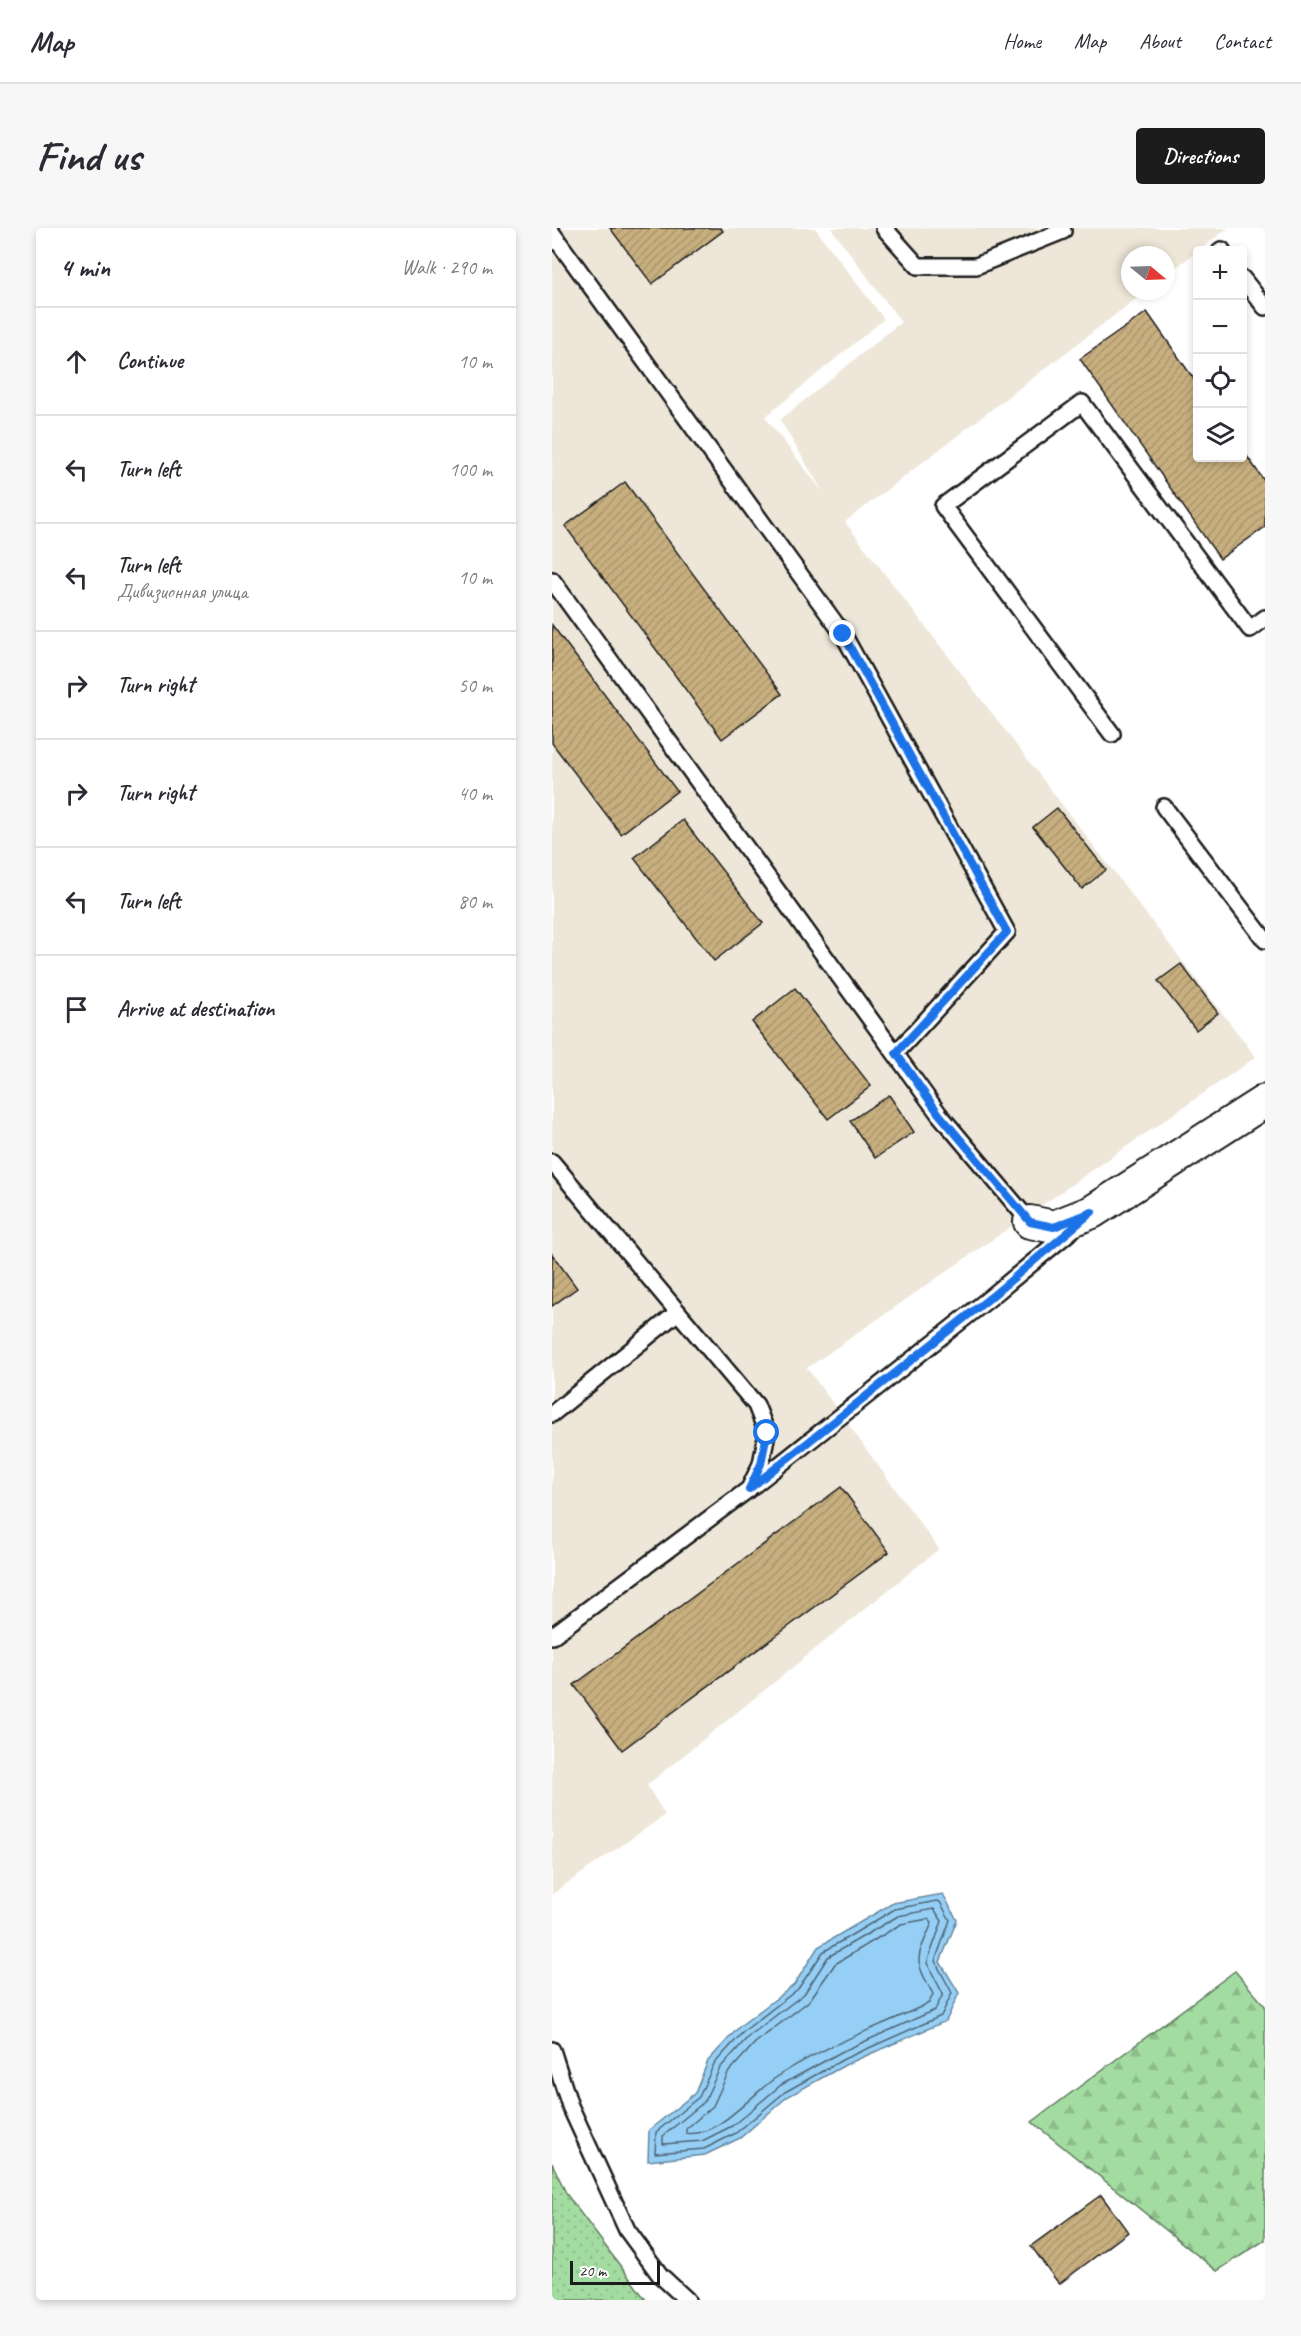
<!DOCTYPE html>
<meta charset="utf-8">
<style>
body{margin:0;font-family:Caveat,sans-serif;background:#f7f7f7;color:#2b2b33}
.controls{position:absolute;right:18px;top:18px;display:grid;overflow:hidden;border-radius:6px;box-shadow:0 3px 9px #0003}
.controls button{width:54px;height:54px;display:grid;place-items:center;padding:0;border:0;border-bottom:2px solid #e1e1e2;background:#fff;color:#2b2b33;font:30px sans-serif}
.compass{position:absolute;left:569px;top:18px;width:54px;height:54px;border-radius:50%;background:#fff;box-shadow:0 3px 9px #0003;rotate:109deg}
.scale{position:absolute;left:18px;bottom:15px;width:90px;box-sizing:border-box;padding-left:6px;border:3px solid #1c1c1c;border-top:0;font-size:16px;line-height:21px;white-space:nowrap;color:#1c1c1c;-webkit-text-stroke:4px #fff;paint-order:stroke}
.stop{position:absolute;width:18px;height:18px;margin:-14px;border:4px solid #1a73e8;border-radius:50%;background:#fff}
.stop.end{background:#1a73e8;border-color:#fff;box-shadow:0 2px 6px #0008}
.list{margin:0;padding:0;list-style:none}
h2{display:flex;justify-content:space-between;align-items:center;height:78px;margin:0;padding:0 24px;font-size:26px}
h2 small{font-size:20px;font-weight:400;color:#7c7c81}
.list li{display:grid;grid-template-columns:39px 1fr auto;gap:18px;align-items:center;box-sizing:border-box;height:108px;padding:0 24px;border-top:2px solid #e1e1e2}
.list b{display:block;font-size:22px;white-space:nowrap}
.list p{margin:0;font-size:20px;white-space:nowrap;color:#7c7c81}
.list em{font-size:20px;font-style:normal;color:#7c7c81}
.icon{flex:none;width:33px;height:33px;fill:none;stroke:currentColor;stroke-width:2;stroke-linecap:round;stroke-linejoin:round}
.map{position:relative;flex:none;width:713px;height:2072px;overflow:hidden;border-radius:6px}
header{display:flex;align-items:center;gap:36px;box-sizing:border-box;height:84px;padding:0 30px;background:#fff;border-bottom:2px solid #e1e1e2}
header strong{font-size:28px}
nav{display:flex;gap:33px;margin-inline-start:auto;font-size:21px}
.intro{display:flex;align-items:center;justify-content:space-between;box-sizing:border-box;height:144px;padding:0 36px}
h1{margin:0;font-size:42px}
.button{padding:15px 27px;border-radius:6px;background:#1c1c1c;color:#fff;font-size:21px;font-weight:700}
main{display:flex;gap:36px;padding:0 36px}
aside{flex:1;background:#fff;border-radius:6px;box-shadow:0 3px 9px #0003}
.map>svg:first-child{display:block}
</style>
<header>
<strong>Map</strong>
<nav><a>Home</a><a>Map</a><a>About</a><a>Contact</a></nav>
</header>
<div class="intro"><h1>Find us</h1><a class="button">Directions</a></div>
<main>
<aside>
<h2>4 min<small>Walk · 290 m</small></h2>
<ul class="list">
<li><svg class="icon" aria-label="ahead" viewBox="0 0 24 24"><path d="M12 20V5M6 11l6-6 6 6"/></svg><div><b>Continue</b></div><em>10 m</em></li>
<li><svg class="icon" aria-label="left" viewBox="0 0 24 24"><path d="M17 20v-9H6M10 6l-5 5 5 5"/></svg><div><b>Turn left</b></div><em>100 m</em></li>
<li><svg class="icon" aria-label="left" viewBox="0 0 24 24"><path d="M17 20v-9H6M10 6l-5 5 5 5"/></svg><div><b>Turn left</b><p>Дивизионная улица</p></div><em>10 m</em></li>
<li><svg class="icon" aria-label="right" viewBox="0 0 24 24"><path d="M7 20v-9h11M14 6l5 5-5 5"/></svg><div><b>Turn right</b></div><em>50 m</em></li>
<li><svg class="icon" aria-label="right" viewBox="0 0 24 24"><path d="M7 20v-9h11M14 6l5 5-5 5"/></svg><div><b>Turn right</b></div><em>40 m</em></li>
<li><svg class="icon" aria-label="left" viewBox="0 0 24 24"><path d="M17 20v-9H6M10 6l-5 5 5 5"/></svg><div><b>Turn left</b></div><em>80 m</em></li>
<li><svg class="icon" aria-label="arrive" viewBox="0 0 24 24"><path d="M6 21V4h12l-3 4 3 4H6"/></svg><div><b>Arrive at destination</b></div></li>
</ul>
</aside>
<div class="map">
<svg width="713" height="2072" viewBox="0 0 713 2072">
<defs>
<pattern id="grass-dots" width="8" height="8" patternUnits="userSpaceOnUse" patternTransform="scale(1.5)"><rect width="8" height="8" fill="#a3dca1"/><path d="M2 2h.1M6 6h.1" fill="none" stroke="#8cbc8a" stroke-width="1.8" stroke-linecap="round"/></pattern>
<pattern id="forest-firs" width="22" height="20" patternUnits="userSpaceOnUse" patternTransform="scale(1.5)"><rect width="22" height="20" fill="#a3dca1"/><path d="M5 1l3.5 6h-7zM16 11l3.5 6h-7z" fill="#8cbc8a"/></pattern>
<pattern id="building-hatch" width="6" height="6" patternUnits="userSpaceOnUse" patternTransform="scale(1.5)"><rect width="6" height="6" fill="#c8af7f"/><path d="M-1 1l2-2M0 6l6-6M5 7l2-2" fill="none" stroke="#ab966d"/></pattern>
</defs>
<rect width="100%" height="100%" fill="#fff"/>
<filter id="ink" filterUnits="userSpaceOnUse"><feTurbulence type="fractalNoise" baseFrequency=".0167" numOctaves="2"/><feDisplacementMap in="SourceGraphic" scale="12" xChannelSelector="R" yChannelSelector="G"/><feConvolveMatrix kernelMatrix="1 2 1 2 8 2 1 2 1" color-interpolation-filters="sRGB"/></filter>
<g filter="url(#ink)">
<polygon fill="#eee7d9" points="0,0 263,0 332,91 213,189 271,264 228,192 349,94 279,0 676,0 614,47 614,27 578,27 578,63 594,63 293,294 704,829 255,1140 387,1321 95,1557 113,1587 0,1666"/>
<polygon fill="url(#grass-dots)" stroke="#607c5e" stroke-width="1.5" points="0,1935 15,1967 94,2072 0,2072"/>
<polygon fill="url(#forest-firs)" stroke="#607c5e" stroke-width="1.5" points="683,1743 713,1778 713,2012 665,2043 480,1894"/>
<polygon fill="#96cff5" stroke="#65879e" stroke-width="1.5" points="391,1666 405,1692 388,1734 407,1765 394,1793 295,1836 235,1869 188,1910 153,1927 96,1933 97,1902 143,1865 156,1833 188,1798 242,1757 266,1719 341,1675"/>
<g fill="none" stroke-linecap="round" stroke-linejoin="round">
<g stroke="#4d6473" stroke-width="1.5">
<polygon points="385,1673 388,1674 398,1692 383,1733 400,1765 389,1788 292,1831 233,1864 184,1905 152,1921 103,1925 104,1904 147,1869 162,1836 192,1803 246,1761 271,1724 343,1681"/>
<polygon points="382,1681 390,1693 375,1735 391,1766 383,1782 289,1824 229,1857 180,1898 150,1913 111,1916 111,1908 152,1874 168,1840 197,1808 252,1766 276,1729 346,1688"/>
<path d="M376,1691L380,1695C364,1733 361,1729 381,1766L377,1775C326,1800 269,1818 222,1851C200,1866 164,1911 134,1905V1901L161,1878L176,1845L203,1815L257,1773L283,1736L349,1696Z"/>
</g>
</g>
<g fill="url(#building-hatch)" stroke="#1c1c1c" stroke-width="1.5">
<polygon points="58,0 169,0 171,3 100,56"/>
<polygon points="595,84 646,157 646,230 690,230 690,221 713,254 713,299 668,331 528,131"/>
<polygon points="73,254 230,466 170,511 13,298"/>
<polygon points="0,397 125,563 69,606 0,515"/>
<polygon points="505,580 554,642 530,661 481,599"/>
<polygon points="131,592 211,695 162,733 82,630"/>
<polygon points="629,736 666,785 644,802 606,753"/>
<polygon points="243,760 319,858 276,891 200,794"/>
<polygon points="337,867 362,904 323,930 298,893"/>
<polygon points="0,1026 25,1060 0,1078"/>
<polygon points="289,1259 337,1324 70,1522 22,1457"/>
<polygon points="549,1967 576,2004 507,2056 479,2018"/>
</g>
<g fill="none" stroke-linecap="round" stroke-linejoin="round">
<g stroke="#1c1c1c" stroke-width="20">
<g id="service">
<polyline points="332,0 366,38 424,38 511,3 509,0"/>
<polyline points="0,5 291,406 455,704 344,825"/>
<polyline points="669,22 670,22"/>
<polyline points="690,50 713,79"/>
<polyline points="0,352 387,886 478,994"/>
<polyline points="560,506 391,278 530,175 698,401 713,390"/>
<polyline points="612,579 713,712"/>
<polyline points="0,934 204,1177 215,1205 209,1236 197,1261 0,1408"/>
<polyline points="0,1186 126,1084"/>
<polyline points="202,1257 439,1069 520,1002"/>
<polyline points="0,1822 18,1878 75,2002 108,2047 135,2072"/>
</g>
</g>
<g stroke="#1c1c1c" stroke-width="36">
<polyline id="minor" points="478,994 502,999 540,984 713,873"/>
</g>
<use href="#service" stroke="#fff" stroke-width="15"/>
<use href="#minor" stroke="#fff" stroke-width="32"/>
</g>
</g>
<g fill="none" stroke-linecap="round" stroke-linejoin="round" filter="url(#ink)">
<polyline stroke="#1a73e8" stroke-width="8" points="215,1205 209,1236 197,1261 439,1069 540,984 502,999 478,994 387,886 344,825 455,704 291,406"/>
</g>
</svg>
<div class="controls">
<button>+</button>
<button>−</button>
<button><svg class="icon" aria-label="locate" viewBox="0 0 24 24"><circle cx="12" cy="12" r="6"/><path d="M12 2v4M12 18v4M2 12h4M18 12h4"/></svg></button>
<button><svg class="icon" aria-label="layers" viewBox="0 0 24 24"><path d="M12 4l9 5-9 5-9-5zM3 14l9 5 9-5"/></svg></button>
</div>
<svg class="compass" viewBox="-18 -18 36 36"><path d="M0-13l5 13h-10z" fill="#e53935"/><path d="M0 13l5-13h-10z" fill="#7c7c81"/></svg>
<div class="scale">20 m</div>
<div class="stop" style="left:215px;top:1205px"></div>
<div class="stop end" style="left:291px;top:406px"></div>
</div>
</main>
